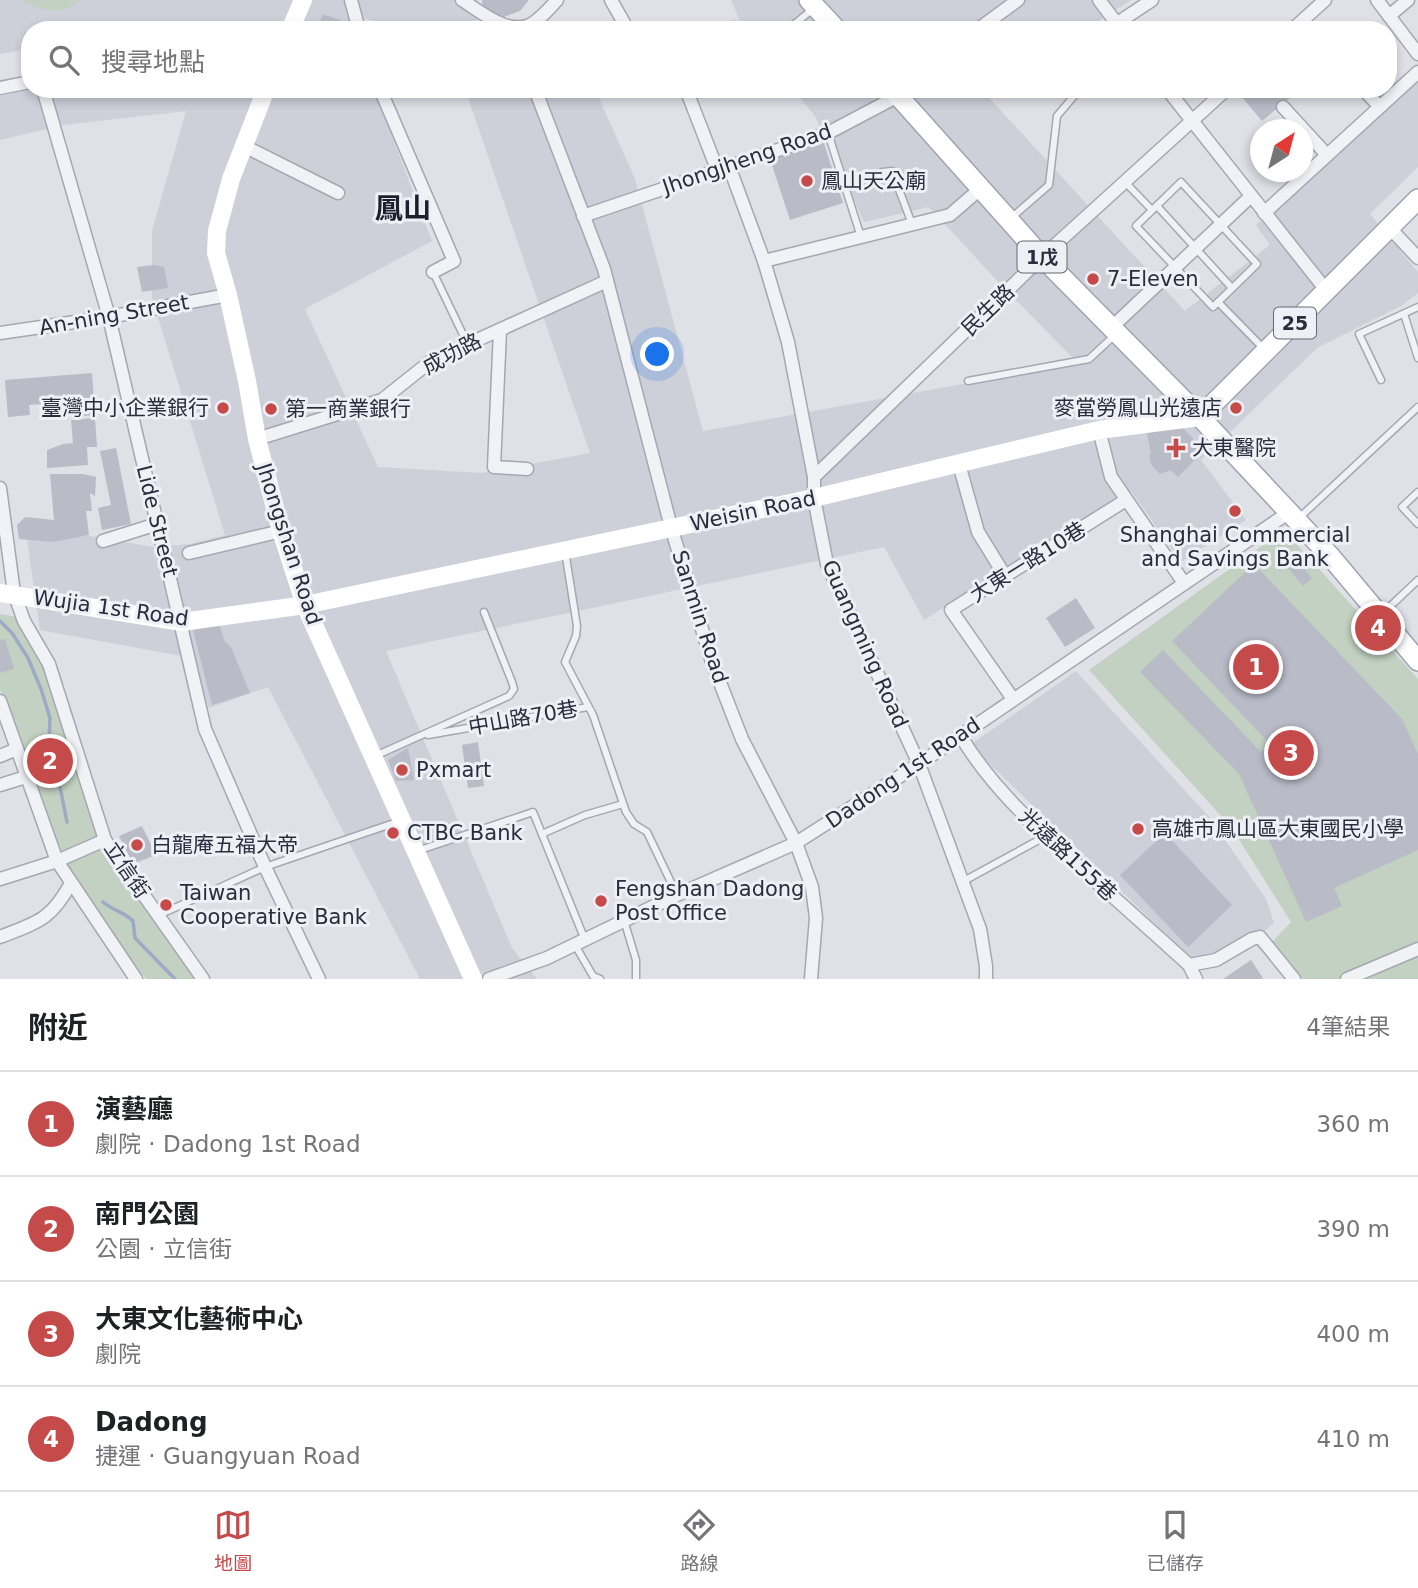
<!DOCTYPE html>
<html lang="zh-TW">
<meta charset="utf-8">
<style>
body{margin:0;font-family:"DejaVu Sans","Noto Sans TC",sans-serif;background:#f2f2f2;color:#202124}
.compass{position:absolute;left:1250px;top:119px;width:63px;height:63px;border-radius:50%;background:#fff;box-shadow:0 4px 10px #0003;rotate:36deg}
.you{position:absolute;left:658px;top:355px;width:24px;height:24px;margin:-18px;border:5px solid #fff;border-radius:50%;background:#1a73e8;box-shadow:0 0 0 10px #1a73e833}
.badge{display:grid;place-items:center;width:46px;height:46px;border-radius:50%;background:#c54b4b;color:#fff;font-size:23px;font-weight:700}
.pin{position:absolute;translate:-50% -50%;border:4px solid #fff;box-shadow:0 2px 7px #0006}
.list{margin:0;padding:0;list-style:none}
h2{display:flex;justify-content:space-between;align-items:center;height:91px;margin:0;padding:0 28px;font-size:30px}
h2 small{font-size:23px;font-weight:400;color:#757577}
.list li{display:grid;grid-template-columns:46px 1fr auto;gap:21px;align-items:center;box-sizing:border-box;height:105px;padding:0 28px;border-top:2px solid #e0e0e0}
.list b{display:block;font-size:26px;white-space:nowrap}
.list p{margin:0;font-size:23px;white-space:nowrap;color:#757577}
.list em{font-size:23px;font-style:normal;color:#757577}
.icon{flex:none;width:38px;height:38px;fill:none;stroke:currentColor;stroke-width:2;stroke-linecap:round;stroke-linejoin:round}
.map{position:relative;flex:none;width:1418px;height:979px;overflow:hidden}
.search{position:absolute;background:#fff;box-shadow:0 4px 10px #0003;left:21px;right:21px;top:21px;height:77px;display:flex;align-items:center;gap:18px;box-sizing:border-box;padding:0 24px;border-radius:28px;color:#757577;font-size:26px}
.sheet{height:511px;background:#fff}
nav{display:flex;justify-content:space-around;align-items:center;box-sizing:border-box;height:98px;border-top:2px solid #e0e0e0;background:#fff;font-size:19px;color:#757577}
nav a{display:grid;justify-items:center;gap:4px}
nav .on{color:#c54b4b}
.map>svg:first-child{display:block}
</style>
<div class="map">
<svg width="1418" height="979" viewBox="0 0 1418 979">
<rect width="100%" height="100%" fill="#dfe1e7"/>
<g fill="#cdd0d9">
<polygon points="0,0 473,0 478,26 482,30 400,30 346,12 352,30 199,30 185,22 136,30 30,30 30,49 0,54"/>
<polygon points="731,0 1131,0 1085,30 744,30"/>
<polygon points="1418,79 1418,167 1370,214 1418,272 1418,293 1401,306 1317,348 1201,460 1246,520 1181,562 1131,491 924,620 884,547 386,651 512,948 537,979 420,979 268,687 209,708 193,658 40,630 25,525 154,547 190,544 225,535 152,298 152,231 186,111 63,125 0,140 0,96 33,89 374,89 432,241 305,309 378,467 482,473 590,453 465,89 595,89 635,179 703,431 1078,363 1001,285 929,207 864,222 815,116 793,89 981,89 1185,311 1270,245 1256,225"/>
<polygon points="1076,671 1209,817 1266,899 1274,923 1229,961 1201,968 970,745"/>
</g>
<g fill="#c2d1c1">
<path d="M21,0H80C63,16 40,11 21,0Z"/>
<polygon points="1284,530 1418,679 1418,979 1298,979 1264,951 1291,922 1231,827 1089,670"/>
<polygon points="0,614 18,617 40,657 64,724 97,837 195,979 146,979 69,873 0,689"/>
</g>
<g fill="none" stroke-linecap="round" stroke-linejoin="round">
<g stroke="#9caac5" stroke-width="3.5">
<polyline points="0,621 12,633 28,658 41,689 50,718 48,768 60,787 67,822"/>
<path d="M103,902C112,910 124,912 133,921L135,938L175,979"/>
</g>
</g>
<g fill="#b9bcc7">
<polygon points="482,0 529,0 520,11 493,21 483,10"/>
<polygon points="323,14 354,25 352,30 317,30"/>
<polygon points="1249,89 1295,89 1297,92 1262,121 1241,96"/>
<polygon points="824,143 843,203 790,220 770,159"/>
<polygon points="154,265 164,267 168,288 142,292 137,267"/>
<polygon points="92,373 95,415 74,417 73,402 29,405 30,415 8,417 5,380"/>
<polygon points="95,418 97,447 87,447 88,465 47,468 47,450 63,444 73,443 71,420"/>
<polygon points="1174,423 1184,429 1204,451 1178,477 1171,470 1160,474 1152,466 1149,455 1151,454 1146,428"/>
<polygon points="116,448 131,524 102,530 98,508 111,505 100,451"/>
<polygon points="50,474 83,474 96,477 95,496 90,493 92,511 86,511 89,535 53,542 19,539 17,525 25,517 54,520"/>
<polygon points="1288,550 1312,578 1303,586 1279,558"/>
<polygon points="1254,564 1402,719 1418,754 1418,850 1334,888 1342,906 1306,922 1239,774 1140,672 1163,650 1261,752 1270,744 1172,641"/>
<polygon points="1076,598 1095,628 1065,647 1046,618"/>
<polygon points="219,623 225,642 231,647 250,693 212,705 193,630"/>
<polygon points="5,639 14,669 0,673 0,640"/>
<polygon points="478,742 484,786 468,788 462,745"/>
<polygon points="408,748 414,780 396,781 388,760"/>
<polygon points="142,826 156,855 133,864 119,836"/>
<polygon points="1165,833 1232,905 1188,947 1120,875"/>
<polygon points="1251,960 1263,978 1261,979 1223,979"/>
</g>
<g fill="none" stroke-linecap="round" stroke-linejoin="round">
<g stroke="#a5a7b1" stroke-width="9">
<g id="lane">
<polyline points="787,30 813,9"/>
<polyline points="828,133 861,237"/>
<polyline points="882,172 892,171 912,224"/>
<polyline points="1125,182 1152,210"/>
<polygon points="1181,182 1257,264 1213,307 1136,226"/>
<polyline points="1157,206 1232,288"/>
<polyline points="1011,218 1049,185 1057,116 1080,89"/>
<polyline points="433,272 468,345"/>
<polyline points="1218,302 1263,348"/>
<polyline points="1404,314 1418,358"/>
<polyline points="1381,380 1359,334 1418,307"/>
<polyline points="968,381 1089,359 1115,335"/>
<polyline points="1418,492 1402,507 1418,524"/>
<polyline points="1299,518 1418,407"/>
<polyline points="565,551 577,626 576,636 565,662 593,715 626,812 634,824 647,832 677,895"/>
<polyline points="1382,614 1418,580"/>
<polyline points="428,735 588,707"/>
<polyline points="375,756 509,696 514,689 512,682 484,612"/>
<polyline points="542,834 585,815 623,804"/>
<polyline points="417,851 533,812 585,940"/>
<polyline points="962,882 1046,836"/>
<polyline points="159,915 265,867 400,821"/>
<polyline points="624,920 636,960 636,979"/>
<polyline points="575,945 593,976 600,979"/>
</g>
</g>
<g stroke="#a5a7b1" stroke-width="15">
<g id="street">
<polyline points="351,0 359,30"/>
<path d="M462,0C480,11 510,38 533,23C542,17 550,8 557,0"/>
<polyline points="611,0 628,30"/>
<polyline points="1099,0 1121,29"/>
<polyline points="1377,0 1418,54"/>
<polyline points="1389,16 1408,0"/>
<polyline points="1116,24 1152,0"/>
<polyline points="732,30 734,28"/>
<polyline points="977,30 1018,0"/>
<polyline points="1292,30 1325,0"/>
<polyline points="0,88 30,82"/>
<polyline points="43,89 109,317 205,729 265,867 319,979"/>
<polyline points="380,89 454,261 433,272"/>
<polyline points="535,89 604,269 671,527 712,662 742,739 796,843 812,887 816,918 811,979"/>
<polyline points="686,89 717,169"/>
<polyline points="1167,89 1326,290"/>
<polyline points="1363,89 1380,107"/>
<polyline points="1283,107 1327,155"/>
<polyline points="244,146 338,193"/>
<polyline points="729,166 764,261 788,342 814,477 814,498 827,564 919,764 980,929 986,966 986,979"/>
<polyline points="1264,213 1418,72"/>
<polyline points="583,216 828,133 898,96 905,89"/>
<polyline points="1389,227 1418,258"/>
<polyline points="764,261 950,215 980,189"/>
<polyline points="1111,328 1251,196"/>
<polyline points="500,330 494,467 527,469"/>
<polyline points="0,333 109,317 228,295"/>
<polyline points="1099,430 1111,477 1184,583"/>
<polyline points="257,439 382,400 431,361 607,281"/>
<polyline points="959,464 978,532 1005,576"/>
<polyline points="814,477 1042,257 1227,89"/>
<polyline points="0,488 14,593 24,621 49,664 105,840 203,979"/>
<polyline points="103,541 157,524"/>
<polyline points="189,553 281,531"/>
<polyline points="1013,699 951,610 1126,500"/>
<polyline points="0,701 57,861 136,979"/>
<path d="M960,735C993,790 1037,828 1084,871C1119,902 1154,933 1189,965L1196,979"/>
<polyline points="0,756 17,749"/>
<polyline points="0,785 26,777"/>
<polyline points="0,879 57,861 105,840"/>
<path d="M0,937C38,922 51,920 71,883"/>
<polyline points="1189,965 1216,960 1252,939 1260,937 1294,979"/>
<polyline points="489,979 547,958 677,895 796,843 919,764 1288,513"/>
<polyline points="1347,979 1418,949"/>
</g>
</g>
<g stroke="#9fa4b2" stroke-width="22">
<g id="primary">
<polyline points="809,0 837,30"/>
<polyline points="892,89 1042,257 1200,417 1331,557 1418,661"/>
<polyline points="1200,417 1418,199"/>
</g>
</g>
<use href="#lane" stroke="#f1f2f6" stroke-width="6"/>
<use href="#street" stroke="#f1f2f6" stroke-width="12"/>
<g stroke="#fff" stroke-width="18">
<polyline points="290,30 303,0"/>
<polyline points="266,89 231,179 217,231 216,253 228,295 247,381 257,439 281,531 305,605 473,979"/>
<polyline points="0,593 182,622 305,605 814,498 1099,430 1200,417"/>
</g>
<use href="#primary" stroke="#fff" stroke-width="19"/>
</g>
<g fill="#c54b4b" stroke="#eef0f5" stroke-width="2.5">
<circle cx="807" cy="181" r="7"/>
<circle cx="1093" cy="279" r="7"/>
<circle cx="223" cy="408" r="7"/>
<circle cx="1236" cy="408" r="7"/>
<circle cx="271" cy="409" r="7"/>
<path d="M1172.5 437.5h7v7h7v7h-7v7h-7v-7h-7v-7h7z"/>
<circle cx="1235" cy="511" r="7"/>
<circle cx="402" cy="770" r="7"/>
<circle cx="1138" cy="829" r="7"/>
<circle cx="393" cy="833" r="7"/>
<circle cx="137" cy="845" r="7"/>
<circle cx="601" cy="901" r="7"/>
<circle cx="166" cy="905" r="7"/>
</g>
<g text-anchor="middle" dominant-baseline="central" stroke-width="6" stroke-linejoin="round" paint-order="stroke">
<g fill="#eef0f5" stroke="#646874" stroke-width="2">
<rect x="1017.5" y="241.5" width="49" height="31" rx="5"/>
<rect x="1274" y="307.5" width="42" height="31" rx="5"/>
</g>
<g font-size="19" font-weight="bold" fill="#292d3d">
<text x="1042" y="257">1戊</text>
<text x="1295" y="323">25</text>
</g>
<g font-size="21" fill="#292d3d" stroke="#eef0f5">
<text transform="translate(747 159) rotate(-19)">Jhongjheng Road</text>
<text transform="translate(988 310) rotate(-44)">民生路</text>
<text transform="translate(114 315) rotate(-10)">An-ning Street</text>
<text transform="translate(452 354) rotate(-28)">成功路</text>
<text transform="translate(753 511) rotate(-12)">Weisin Road</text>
<text transform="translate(157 521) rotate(76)">Lide Street</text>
<text transform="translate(289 544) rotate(72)">Jhongshan Road</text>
<text transform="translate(1028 562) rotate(-32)">大東一路10巷</text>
<text transform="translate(111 608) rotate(8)">Wujia 1st Road</text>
<text transform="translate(700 617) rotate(72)">Sanmin Road</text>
<text transform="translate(865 644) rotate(66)">Guangming Road</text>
<text transform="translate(523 718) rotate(-10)">中山路70巷</text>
<text transform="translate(903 773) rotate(-34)">Dadong 1st Road</text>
<text transform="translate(1068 855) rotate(43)">光遠路155巷</text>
<text transform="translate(127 870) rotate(56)">立信街</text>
</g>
<g font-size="21" fill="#292d3d" stroke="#eef0f5" text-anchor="start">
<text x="821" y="181">鳳山天公廟</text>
<text x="1107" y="279">7-Eleven</text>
<text x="209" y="408" text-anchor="end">臺灣中小企業銀行</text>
<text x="1222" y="408" text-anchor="end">麥當勞鳳山光遠店</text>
<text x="285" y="409">第一商業銀行</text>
<text x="1192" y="448">大東醫院</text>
<text x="1235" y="535" text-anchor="middle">Shanghai Commercial<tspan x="1235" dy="24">and Savings Bank</tspan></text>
<text x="416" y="770">Pxmart</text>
<text x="1152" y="829">高雄市鳳山區大東國民小學</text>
<text x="407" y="833">CTBC Bank</text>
<text x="151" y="845">白龍庵五福大帝</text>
<text x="615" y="889">Fengshan Dadong<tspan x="615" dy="24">Post Office</tspan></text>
<text x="180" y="893">Taiwan<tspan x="180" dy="24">Cooperative Bank</tspan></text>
</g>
<g font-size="28" font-weight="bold" fill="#1b1f2e" stroke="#eef0f5">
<text x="403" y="208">鳳山</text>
</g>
</g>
</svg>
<svg class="compass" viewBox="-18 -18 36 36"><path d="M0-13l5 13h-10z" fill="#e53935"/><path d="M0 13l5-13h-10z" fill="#757577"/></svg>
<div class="you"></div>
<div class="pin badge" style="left:1256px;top:667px">1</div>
<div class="pin badge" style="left:50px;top:761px">2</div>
<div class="pin badge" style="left:1291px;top:753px">3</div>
<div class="pin badge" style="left:1378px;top:628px">4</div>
<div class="search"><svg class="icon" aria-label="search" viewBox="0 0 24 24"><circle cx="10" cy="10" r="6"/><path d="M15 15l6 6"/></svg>搜尋地點</div>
</div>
<section class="sheet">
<h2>附近<small>4筆結果</small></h2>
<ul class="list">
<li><span class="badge">1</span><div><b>演藝廳</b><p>劇院 · Dadong 1st Road</p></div><em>360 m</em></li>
<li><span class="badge">2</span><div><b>南門公園</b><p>公園 · 立信街</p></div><em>390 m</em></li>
<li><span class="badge">3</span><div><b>大東文化藝術中心</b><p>劇院</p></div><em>400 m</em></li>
<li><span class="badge">4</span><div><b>Dadong</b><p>捷運 · Guangyuan Road</p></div><em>410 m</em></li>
</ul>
</section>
<nav>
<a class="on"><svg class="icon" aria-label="map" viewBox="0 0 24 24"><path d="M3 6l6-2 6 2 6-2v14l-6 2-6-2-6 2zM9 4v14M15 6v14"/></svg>地圖</a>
<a><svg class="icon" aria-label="directions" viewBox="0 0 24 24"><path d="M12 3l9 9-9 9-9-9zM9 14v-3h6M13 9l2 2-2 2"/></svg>路線</a>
<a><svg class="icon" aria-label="saved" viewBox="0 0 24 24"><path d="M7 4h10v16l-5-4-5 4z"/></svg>已儲存</a>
</nav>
